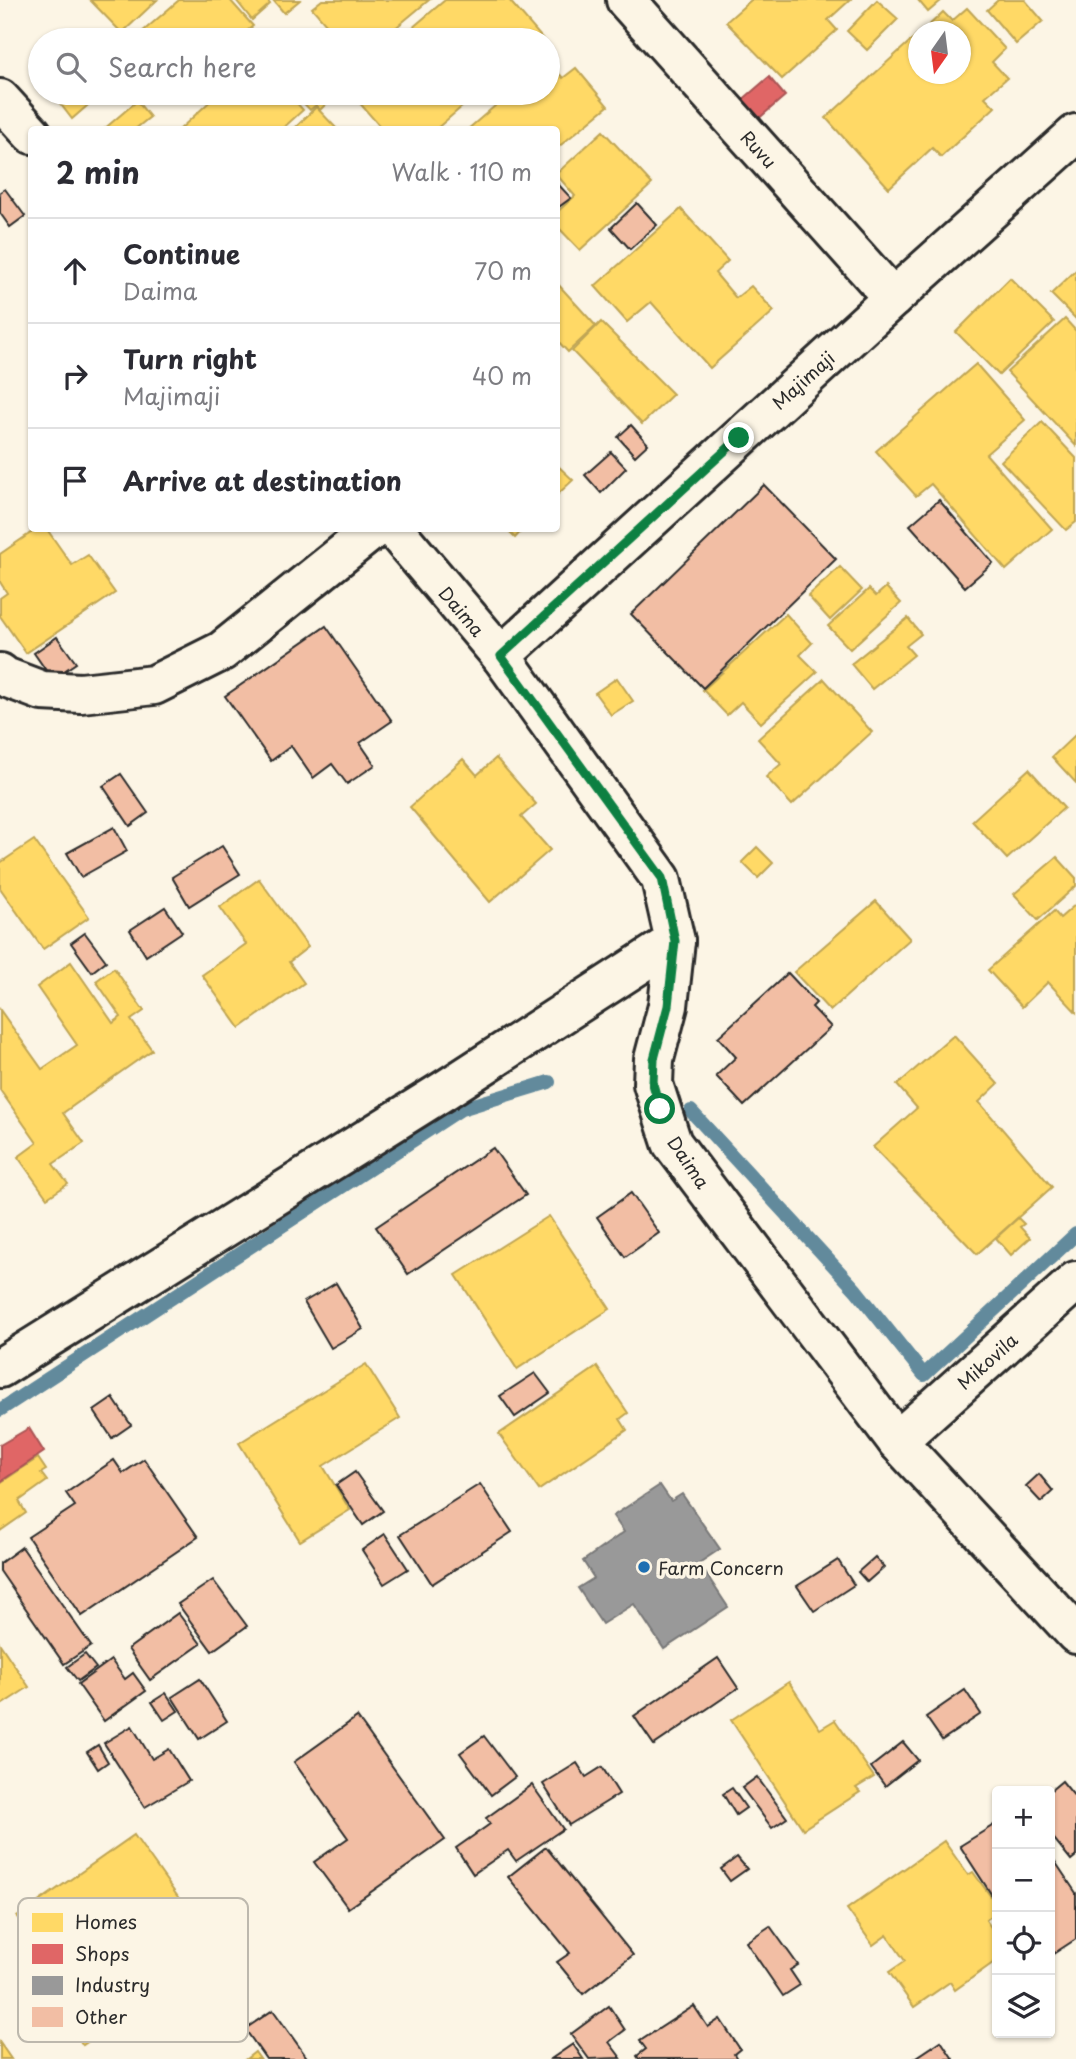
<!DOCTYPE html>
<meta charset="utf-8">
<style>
body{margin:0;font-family:"Playpen Sans",sans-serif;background:#f7f7f7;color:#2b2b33}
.controls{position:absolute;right:21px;bottom:21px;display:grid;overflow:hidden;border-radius:7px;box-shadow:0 2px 5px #0004}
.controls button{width:63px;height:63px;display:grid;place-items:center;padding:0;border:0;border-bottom:2px solid #e1e1e2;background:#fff;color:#2b2b33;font:35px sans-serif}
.compass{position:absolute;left:908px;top:21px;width:63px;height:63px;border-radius:50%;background:#fff;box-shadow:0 2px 5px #0004;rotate:194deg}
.stop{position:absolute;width:21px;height:21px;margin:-16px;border:5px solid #0b8043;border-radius:50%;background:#fff}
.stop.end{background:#0b8043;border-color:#fff;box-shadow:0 2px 7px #0008}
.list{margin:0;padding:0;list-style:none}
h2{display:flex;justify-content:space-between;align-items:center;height:91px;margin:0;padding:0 28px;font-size:30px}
h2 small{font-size:23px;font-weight:400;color:#7c7c81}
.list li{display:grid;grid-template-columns:46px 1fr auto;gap:21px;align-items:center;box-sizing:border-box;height:105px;padding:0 28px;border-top:2px solid #e1e1e2}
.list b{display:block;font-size:26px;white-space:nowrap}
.list p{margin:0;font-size:23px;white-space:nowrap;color:#7c7c81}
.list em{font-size:23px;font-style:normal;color:#7c7c81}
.icon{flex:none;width:38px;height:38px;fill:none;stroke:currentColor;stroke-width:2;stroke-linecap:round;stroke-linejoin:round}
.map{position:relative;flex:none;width:1076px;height:2059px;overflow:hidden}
.search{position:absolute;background:#fff;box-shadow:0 2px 5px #0004;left:28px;top:28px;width:532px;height:77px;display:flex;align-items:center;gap:18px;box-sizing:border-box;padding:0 24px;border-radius:38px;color:#7c7c81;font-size:26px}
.panel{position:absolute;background:#fff;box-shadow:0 2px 5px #0004;left:28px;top:126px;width:532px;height:406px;border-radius:7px}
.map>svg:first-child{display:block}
</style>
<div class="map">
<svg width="1076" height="2059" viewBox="0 0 1076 2059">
<rect width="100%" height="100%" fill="#fcf5e5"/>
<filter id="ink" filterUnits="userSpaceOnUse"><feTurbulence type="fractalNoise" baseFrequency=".0143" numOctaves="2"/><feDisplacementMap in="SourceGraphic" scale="14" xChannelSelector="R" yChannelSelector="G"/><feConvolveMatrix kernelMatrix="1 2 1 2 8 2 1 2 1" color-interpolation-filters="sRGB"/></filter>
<g filter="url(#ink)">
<g fill="#ffd966" stroke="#bfa554" stroke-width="2">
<polygon points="90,0 157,0 122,33"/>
<polygon points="179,0 230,0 253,26 236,40 133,40"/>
<polygon points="236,0 267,0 270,4 252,20"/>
<polygon points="273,0 300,0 284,13"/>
<polygon points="322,0 429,0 381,40 340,40 312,8"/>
<polygon points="445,0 509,0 542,38 539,40 398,40"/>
<polygon points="751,0 850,0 828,20 837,30 782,79 726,22"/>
<polygon points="877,0 898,19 867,50 847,31"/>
<polygon points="918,0 942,0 928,12"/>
<polygon points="998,0 1025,0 1043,21 1016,44 987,10"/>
<polygon points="967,8 1005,49 992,62 1007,78 985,97 995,107 941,157 932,148 889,188 826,118 918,34 918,74 960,74 960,32 922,32 943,12 952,21"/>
<polygon points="548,61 563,78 576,68 608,106 556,149 556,130 467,130 510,93 548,93"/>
<polygon points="52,93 102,93 72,119"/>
<polygon points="160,93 176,93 167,101"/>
<polygon points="219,93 288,93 303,110 281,130 179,130"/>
<polygon points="294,93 337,93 320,110 316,105 310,110"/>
<polygon points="351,93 478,93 435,130 383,130"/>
<polygon points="137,101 150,117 134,130 103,130"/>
<polygon points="316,107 338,130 293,130"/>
<polygon points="603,131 652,184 580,250 556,225 556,213 575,196 556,174"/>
<polygon points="681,209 728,261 715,273 736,298 751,286 774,311 710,368 651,302 627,322 595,286"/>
<polygon points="1076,270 1076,319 1051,294"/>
<polygon points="1010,278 1054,322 999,375 956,332"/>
<polygon points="556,282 596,326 568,352 556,339"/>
<polygon points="1065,319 1076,331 1076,446 1007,372"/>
<polygon points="601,322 673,394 642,424 572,351"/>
<polygon points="976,364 1025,420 986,454 1052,529 1006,570 931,484 916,496 876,451"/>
<polygon points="1042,422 1076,458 1076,522 1066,530 1001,461"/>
<polygon points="556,464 573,480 556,496"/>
<polygon points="38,528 46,528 72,565 88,555 115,593 26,653 0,616 0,598 7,593 0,582 0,554"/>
<polygon points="505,528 524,528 515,538"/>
<polygon points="840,567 862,590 830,620 808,596"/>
<polygon points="886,587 901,603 850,649 828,626 869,589 876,596"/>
<polygon points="786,614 812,643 800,655 817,672 761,723 741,702 727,715 703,690"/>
<polygon points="908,618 921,634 906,646 914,655 872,689 851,664"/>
<polygon points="617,678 633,701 611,715 595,693"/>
<polygon points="824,679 872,732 792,805 766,777 781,764 758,739"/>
<polygon points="1076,734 1076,783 1052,757"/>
<polygon points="496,758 536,804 521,817 550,850 490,902 410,807 463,759 477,775"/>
<polygon points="1029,769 1064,808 1007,859 972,821"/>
<polygon points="34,840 89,917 43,949 0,888 0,863"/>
<polygon points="757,847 773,863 758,878 742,862"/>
<polygon points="1057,857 1076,878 1076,886 1038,920 1014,894"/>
<polygon points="259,879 308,947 289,962 304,983 240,1028 202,975 246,944 220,907"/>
<polygon points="876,901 910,939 830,1011 794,972"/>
<polygon points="1076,904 1076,1012 1048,982 1022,1007 988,970 1054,911 1060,918"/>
<polygon points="71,962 113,1023 121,1017 96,981 114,968 144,1011 131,1020 152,1050 63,1113 84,1143 53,1164 68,1184 47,1198 18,1157 37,1143 0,1090 0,1010 42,1069 77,1045 37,987"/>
<polygon points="954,1035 998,1084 979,1102 1052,1187 977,1254 873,1147 917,1108 897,1085"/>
<polygon points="549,1216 610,1309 517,1369 456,1275"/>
<polygon points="1018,1218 1024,1224 1020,1227 1030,1238 1011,1255 996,1238"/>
<polygon points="366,1364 400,1418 323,1466 350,1510 300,1541 239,1443"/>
<polygon points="597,1367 628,1413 620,1419 627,1430 539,1490 499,1434"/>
<polygon points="38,1458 46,1470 41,1473 47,1481 19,1501 26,1513 0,1531 0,1483"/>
<polygon points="0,1644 29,1687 0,1706"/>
<polygon points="789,1682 820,1729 835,1720 874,1777 856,1788 860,1792 803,1829 731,1720"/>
<polygon points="134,1835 217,1952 83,2045 49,1997 65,1986 17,1917"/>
<polygon points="944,1841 968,1875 973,1872 997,1905 997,1912 986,1920 997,1936 997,1960 955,1990 950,1982 914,2007 889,1972 905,1961 887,1935 873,1945 847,1909"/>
<polygon points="0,2043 11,2059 0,2059"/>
<polygon points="255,2052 260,2059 246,2059"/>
</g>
<g fill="#e06666" stroke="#aa5454" stroke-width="2">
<polygon points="769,77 785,96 757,120 741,101"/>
<polygon points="29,1428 44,1452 0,1482 0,1445"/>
</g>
<polygon fill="#999" stroke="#787878" stroke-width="2" points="660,1485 671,1501 682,1494 720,1549 699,1563 728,1607 664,1649 634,1604 602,1624 578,1588 594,1578 583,1561 624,1532 613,1516"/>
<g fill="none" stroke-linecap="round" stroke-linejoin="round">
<g stroke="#628a9c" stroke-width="14">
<polyline points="691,1111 856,1290 924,1375 1076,1234"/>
<polyline points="0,1410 461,1109 549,1082"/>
</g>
</g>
<g fill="#f2bea4" stroke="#2b2b2b" stroke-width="2">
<polygon points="556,182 571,198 556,209"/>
<polygon points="5,189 25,216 10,227 0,213 0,192"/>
<polygon points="637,203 657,225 630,249 611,228"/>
<polygon points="631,425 648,444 635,456 618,437"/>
<polygon points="611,452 626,468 601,493 585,475"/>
<polygon points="764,485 836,559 703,688 631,614"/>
<polygon points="939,500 993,563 965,587 910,525"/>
<polygon points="326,626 392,721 360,743 375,765 347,784 332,764 313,778 291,746 271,761 225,696"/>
<polygon points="57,637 76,663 52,679 34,653"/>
<polygon points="121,774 148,813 130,826 103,786"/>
<polygon points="114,827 127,851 81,877 67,853"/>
<polygon points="222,846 240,874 189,906 172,877"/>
<polygon points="165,907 182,932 146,956 130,930"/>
<polygon points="85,933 106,961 92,972 71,943"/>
<polygon points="788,973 816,1003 812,1007 831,1027 744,1106 716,1076 736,1057 718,1037"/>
<polygon points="493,1148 526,1195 408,1274 376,1227"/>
<polygon points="631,1193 659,1233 625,1257 597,1217"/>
<polygon points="336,1283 363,1329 331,1348 304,1302"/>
<polygon points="535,1373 550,1393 515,1417 500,1396"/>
<polygon points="113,1398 131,1425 112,1438 94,1411"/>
<polygon points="144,1459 198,1537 82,1616 28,1537 75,1506 66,1493 114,1460 123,1473"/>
<polygon points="355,1472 383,1511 363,1525 336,1485"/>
<polygon points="1039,1474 1053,1491 1041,1502 1026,1486"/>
<polygon points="480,1484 512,1532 432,1584 400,1535"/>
<polygon points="385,1534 408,1569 384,1584 362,1550"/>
<polygon points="22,1547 91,1646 64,1664 0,1571 0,1563"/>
<polygon points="875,1557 884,1567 867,1582 858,1572"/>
<polygon points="838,1560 854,1585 814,1611 797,1586"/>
<polygon points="213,1580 247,1626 212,1651 178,1604"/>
<polygon points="178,1613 201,1644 150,1680 128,1649"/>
<polygon points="85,1654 96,1668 78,1681 67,1667"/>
<polygon points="718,1658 738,1688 654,1745 634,1716"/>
<polygon points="111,1660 125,1679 133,1673 146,1691 104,1721 78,1684"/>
<polygon points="200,1679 227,1721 199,1739 172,1697"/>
<polygon points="965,1690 981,1714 942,1740 926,1717"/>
<polygon points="166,1693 178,1711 164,1720 152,1702"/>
<polygon points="357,1717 445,1840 348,1908 314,1862 348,1838 294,1762"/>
<polygon points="132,1726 152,1759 169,1749 189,1781 145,1807 104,1743"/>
<polygon points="484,1736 515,1777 491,1795 460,1753"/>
<polygon points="903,1742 918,1760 885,1786 871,1767"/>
<polygon points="98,1745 108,1762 98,1769 87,1752"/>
<polygon points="577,1763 586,1777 602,1767 619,1794 569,1825 543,1784"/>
<polygon points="757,1777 787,1818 772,1828 742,1788"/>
<polygon points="1062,1781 1076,1798 1076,1856 1071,1860 1050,1834 1050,1791"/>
<polygon points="532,1785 563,1829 516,1861 508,1850 473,1874 456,1848 490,1824 486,1818"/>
<polygon points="732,1788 746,1808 736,1815 723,1794"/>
<polygon points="997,1823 997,1903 960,1846"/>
<polygon points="546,1847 633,1955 583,1994 557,1962 570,1953 508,1877"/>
<polygon points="1050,1854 1076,1893 1076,1939 1050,1956"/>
<polygon points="737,1857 747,1869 730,1881 721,1869"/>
<polygon points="770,1926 798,1965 790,1970 800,1985 783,1996 746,1942"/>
<polygon points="609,2006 625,2030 609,2042 621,2058 589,2059 571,2034"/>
<polygon points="694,2006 708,2027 720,2019 740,2049 734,2054 737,2059 639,2059 637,2056 646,2049 640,2041"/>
<polygon points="273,2010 308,2059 266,2059 245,2029"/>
<polygon points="941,2041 953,2059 914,2059"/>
<polygon points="573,2044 583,2059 551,2059"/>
</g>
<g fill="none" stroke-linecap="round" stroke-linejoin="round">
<g stroke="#2b2b2b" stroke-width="44">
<g id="minor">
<polyline points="626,0 893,298"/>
<polyline points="0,99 32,134"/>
<polyline points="393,528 501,656 661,879 675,941 668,1006 654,1059 653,1084 672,1143 897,1441 1076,1634"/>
<polyline points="501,656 893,298 1076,134"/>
<polyline points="0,673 5,677 42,691 81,693 154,685 222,651 375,528"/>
<polyline points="0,1368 445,1090 675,941"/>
<polyline points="897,1441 1076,1281"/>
</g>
</g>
<use href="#minor" stroke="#fcf5e5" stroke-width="38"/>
</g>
</g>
<g fill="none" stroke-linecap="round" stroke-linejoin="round" filter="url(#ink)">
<polyline stroke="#0b8043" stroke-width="9" points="660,1109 653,1084 654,1059 668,1006 675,941 662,878 501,656 739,438"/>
</g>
<circle fill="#1f6fb2" stroke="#fcf5e5" stroke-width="2.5" cx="644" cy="1567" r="7"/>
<g text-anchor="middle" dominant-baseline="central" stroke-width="7" stroke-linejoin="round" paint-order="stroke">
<g font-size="18" fill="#2b2b2b" stroke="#fcf5e5">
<text transform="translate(759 149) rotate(48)">Ruvu</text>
<text transform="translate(803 380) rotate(-42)">Majimaji</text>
<text transform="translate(462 611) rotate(50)">Daima</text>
<text transform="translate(689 1162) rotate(56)">Daima</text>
<text transform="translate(987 1361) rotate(-42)">Mikovila</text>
</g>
<g font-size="18" fill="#2b2b2b" stroke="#fcf5e5" text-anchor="start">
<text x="658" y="1567">Farm Concern</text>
</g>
</g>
<rect x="18" y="1898" width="230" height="144" rx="10" fill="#fcf5e5" stroke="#bdb8ad" stroke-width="2"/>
<rect x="32" y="1913" width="31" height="19" fill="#ffd966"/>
<rect x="32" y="1944" width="31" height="20" fill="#e06666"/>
<rect x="32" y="1976" width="31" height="19" fill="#999"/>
<rect x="32" y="2007" width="31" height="20" fill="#f2bea4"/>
<g font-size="19" fill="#2b2b2b">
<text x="75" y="1929">Homes</text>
<text x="75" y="1961">Shops</text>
<text x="75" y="1992">Industry</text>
<text x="75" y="2024">Other</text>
</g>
</svg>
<div class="controls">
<button>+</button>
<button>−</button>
<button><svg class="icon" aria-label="locate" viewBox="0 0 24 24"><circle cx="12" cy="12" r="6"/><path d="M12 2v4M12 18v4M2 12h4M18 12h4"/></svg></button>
<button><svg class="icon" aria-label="layers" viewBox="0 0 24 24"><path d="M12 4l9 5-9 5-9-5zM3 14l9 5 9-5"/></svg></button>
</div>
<svg class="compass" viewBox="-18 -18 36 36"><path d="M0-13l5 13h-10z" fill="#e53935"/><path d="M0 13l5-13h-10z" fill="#7c7c81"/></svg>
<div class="stop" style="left:660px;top:1109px"></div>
<div class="stop end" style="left:739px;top:438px"></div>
<div class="search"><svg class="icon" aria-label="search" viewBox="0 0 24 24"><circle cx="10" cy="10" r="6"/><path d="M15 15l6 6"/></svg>Search here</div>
<section class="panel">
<h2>2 min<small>Walk · 110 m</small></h2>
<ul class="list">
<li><svg class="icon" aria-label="ahead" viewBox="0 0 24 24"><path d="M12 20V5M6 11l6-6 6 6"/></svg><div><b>Continue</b><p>Daima</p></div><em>70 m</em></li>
<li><svg class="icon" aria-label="right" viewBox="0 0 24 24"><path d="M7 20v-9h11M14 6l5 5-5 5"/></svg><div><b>Turn right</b><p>Majimaji</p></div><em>40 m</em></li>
<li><svg class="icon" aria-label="arrive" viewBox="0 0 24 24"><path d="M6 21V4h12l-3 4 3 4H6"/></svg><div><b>Arrive at destination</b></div></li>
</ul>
</section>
</div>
